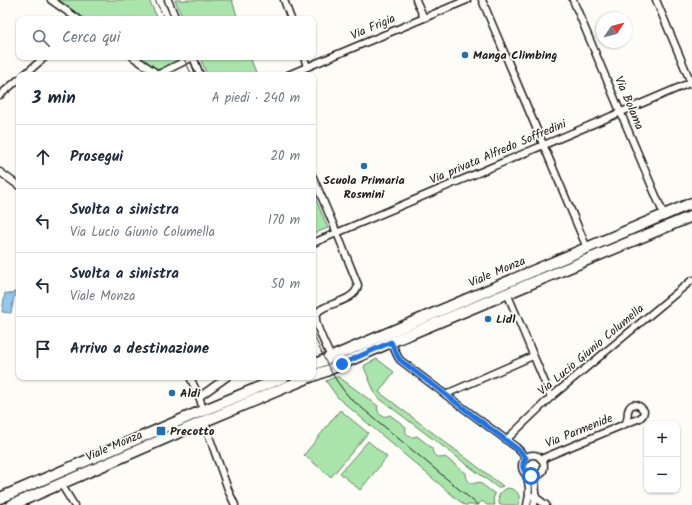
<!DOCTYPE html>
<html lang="it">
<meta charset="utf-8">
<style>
body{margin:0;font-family:Kalam,sans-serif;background:#f2f2f3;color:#1f2937}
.controls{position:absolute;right:12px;bottom:12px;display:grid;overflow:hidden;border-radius:8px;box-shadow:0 1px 3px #0004}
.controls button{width:36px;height:36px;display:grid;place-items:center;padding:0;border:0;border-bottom:1px solid #e0e1e3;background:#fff;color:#1f2937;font:20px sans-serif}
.compass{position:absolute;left:596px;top:12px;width:36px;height:36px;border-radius:50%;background:#fff;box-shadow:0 1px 3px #0004;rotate:55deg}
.stop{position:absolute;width:12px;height:12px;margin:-9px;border:3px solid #1a73e8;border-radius:50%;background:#fff}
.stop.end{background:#1a73e8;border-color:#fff;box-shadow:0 1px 4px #0008}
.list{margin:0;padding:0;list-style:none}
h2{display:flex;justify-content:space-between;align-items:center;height:52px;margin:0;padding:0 16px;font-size:17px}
h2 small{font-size:13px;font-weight:400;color:#747a83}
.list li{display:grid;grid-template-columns:26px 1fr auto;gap:12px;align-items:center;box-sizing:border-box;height:64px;padding:0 16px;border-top:1px solid #e0e1e3}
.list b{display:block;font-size:15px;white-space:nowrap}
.list p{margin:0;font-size:13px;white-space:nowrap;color:#747a83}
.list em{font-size:13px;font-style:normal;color:#747a83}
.icon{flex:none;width:22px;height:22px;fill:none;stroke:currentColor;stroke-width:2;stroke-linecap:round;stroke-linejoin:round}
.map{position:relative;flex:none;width:692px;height:505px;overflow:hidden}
.search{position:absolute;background:#fff;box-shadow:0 1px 3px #0004;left:16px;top:16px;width:300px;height:44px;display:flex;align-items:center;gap:10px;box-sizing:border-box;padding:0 14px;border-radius:8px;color:#747a83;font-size:15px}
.panel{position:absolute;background:#fff;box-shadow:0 1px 3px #0004;left:16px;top:72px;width:300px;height:308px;border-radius:8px}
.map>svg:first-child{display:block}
</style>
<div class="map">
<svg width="692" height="505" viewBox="0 0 692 505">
<rect width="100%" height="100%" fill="#fdfcf7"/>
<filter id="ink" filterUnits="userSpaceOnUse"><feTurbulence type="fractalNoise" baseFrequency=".025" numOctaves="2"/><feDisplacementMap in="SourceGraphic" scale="8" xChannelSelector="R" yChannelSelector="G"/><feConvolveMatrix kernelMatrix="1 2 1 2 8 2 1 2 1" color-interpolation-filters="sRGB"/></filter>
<g filter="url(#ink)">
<g fill="#a9e5ab" stroke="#628064">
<polygon points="59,0 149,0 158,19 85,19"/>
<polygon points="175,0 232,0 238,19 183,19"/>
<path d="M138,57H176L178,61C157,75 157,70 138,57Z"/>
<polygon points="200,57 250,57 257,75 207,75"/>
<polygon points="313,193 328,228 313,234"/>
<polygon points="692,207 692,211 340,359 340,357"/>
<polygon points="377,359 394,372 379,392 503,486 498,488 376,396 364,367 365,365"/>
<path d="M335,377H339L343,380L378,406C376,414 383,419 390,415L406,427C404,435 410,439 417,436L432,448C432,455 438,460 445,457L466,473C466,481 471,486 479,482L495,494L493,499L495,505H487L482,501L478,505H464L338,398L326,381Z"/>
<polygon points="340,410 368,433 331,477 304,455"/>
<polygon points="368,441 387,457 360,490 340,473"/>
<path d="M508,488C517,489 522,496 518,505H500C496,497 500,491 508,488Z"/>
</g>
<polygon fill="#90c8ef" stroke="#62839b" points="16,291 18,294 14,297 11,313 2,312 5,293 12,294 13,293"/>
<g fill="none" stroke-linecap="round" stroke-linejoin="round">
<g stroke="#1c1c1c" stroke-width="9">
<g id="minor">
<polyline points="51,0 78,19"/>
<polyline points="168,0 176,19"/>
<polyline points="284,0 291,19"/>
<polyline points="416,0 424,18"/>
<polyline points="482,0 587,248"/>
<polyline points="573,0 664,215"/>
<polyline points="656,0 692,85"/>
<polyline points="133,57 156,73 159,74 193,57"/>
<polyline points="193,57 200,75"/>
<polyline points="304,57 307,67"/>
<polyline points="24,75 45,57"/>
<polyline points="288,75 467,0"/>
<polyline points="0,95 19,79"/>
<polyline points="0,172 19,186"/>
<path d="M313,177L337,233L358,285C355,305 317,302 316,317C315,326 327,348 331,357"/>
<polyline points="313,243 692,82"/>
<polyline points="507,293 551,397"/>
<polyline points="391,342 398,357 400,360 446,395 516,447 520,451 526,458"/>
<polyline points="190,377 200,399 203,411"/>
<polyline points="446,395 453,391 533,356"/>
<polyline points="199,397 227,377"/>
<polyline points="205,421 209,436 229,492 235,505"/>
<polyline points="506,440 551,397 692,280"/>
<circle cx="533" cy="466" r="11"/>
<path d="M541,459L625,424L640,418L643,415L644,411C640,405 631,400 628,411C627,416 629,418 625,424"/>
<path d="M525,473C530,484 530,493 527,505"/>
<polyline points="61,484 74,505"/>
<polyline points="533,496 535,497 546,505"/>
<polyline points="534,505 536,493 535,476"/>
</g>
</g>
<g stroke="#1c1c1c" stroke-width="13">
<g id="primary">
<polyline points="313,365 692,203"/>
<polyline points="313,376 326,371 391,342 692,216"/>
<polyline points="0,498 190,416 284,377"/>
<polyline points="12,505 205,421 310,377"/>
</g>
</g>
<use href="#minor" stroke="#fdfcf7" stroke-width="6"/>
<use href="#primary" stroke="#fdfcf7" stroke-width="10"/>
<g stroke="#1c1c1c" stroke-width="1">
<polyline points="155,0 165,19"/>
<polyline points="183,57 192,75"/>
<path d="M313,333C323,357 332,378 350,398L478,505"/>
</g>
</g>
</g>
<g fill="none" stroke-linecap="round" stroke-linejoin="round" filter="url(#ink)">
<path stroke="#1a73e8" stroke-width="5" d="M342,364L391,342L398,357L400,360L520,451L526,458C520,465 523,473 531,476"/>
</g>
<g fill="#1f6fb2" stroke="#fdfcf7" stroke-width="1.5">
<circle cx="465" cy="55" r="4"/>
<circle cx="364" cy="166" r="4"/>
<circle cx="488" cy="319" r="4"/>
<circle cx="172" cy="393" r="4"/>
<rect x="156" y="426" width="10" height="10" rx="2"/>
</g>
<g text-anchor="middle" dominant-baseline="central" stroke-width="3.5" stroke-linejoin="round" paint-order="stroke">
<g font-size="12" fill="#1c1c1c" stroke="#fdfcf7">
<text transform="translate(373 27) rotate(-23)">Via Frigia</text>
<text transform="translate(629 103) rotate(67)">Via Bolama</text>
<text transform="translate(498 152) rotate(-23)">Via privata Alfredo Soffredini</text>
<text transform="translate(497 272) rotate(-23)">Viale Monza</text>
<text transform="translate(591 350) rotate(-40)">Via Lucio Giunio Columella</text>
<text transform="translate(579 431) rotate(-22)">Via Parmenide</text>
<text transform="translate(114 446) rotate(-23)">Viale Monza</text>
</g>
<g font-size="12" font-weight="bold" fill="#1c1c1c" stroke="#fdfcf7" text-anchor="start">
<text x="473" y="55">Manga Climbing</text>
<text x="364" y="180" text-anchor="middle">Scuola Primaria<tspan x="364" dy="14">Rosmini</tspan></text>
<text x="496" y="319">Lidl</text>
<text x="180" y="393">Aldi</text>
<text x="170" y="431">Precotto</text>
</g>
</g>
</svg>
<div class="controls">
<button>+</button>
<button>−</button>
</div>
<svg class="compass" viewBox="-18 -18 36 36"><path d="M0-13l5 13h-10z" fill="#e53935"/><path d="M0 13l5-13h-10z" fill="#747a83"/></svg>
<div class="stop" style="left:531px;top:476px"></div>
<div class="stop end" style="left:342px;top:364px"></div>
<div class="search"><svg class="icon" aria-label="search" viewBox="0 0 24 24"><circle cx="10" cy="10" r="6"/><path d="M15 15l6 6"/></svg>Cerca qui</div>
<section class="panel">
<h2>3 min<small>A piedi · 240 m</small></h2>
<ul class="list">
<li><svg class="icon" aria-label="ahead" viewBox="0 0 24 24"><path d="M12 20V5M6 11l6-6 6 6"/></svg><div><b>Prosegui</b></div><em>20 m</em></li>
<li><svg class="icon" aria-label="left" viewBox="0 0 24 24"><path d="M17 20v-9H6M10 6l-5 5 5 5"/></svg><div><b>Svolta a sinistra</b><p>Via Lucio Giunio Columella</p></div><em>170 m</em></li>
<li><svg class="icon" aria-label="left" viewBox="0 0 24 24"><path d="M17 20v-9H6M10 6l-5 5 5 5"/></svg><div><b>Svolta a sinistra</b><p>Viale Monza</p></div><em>50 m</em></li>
<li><svg class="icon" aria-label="arrive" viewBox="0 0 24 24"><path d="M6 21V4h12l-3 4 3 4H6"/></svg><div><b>Arrivo a destinazione</b></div></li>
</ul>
</section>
</div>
